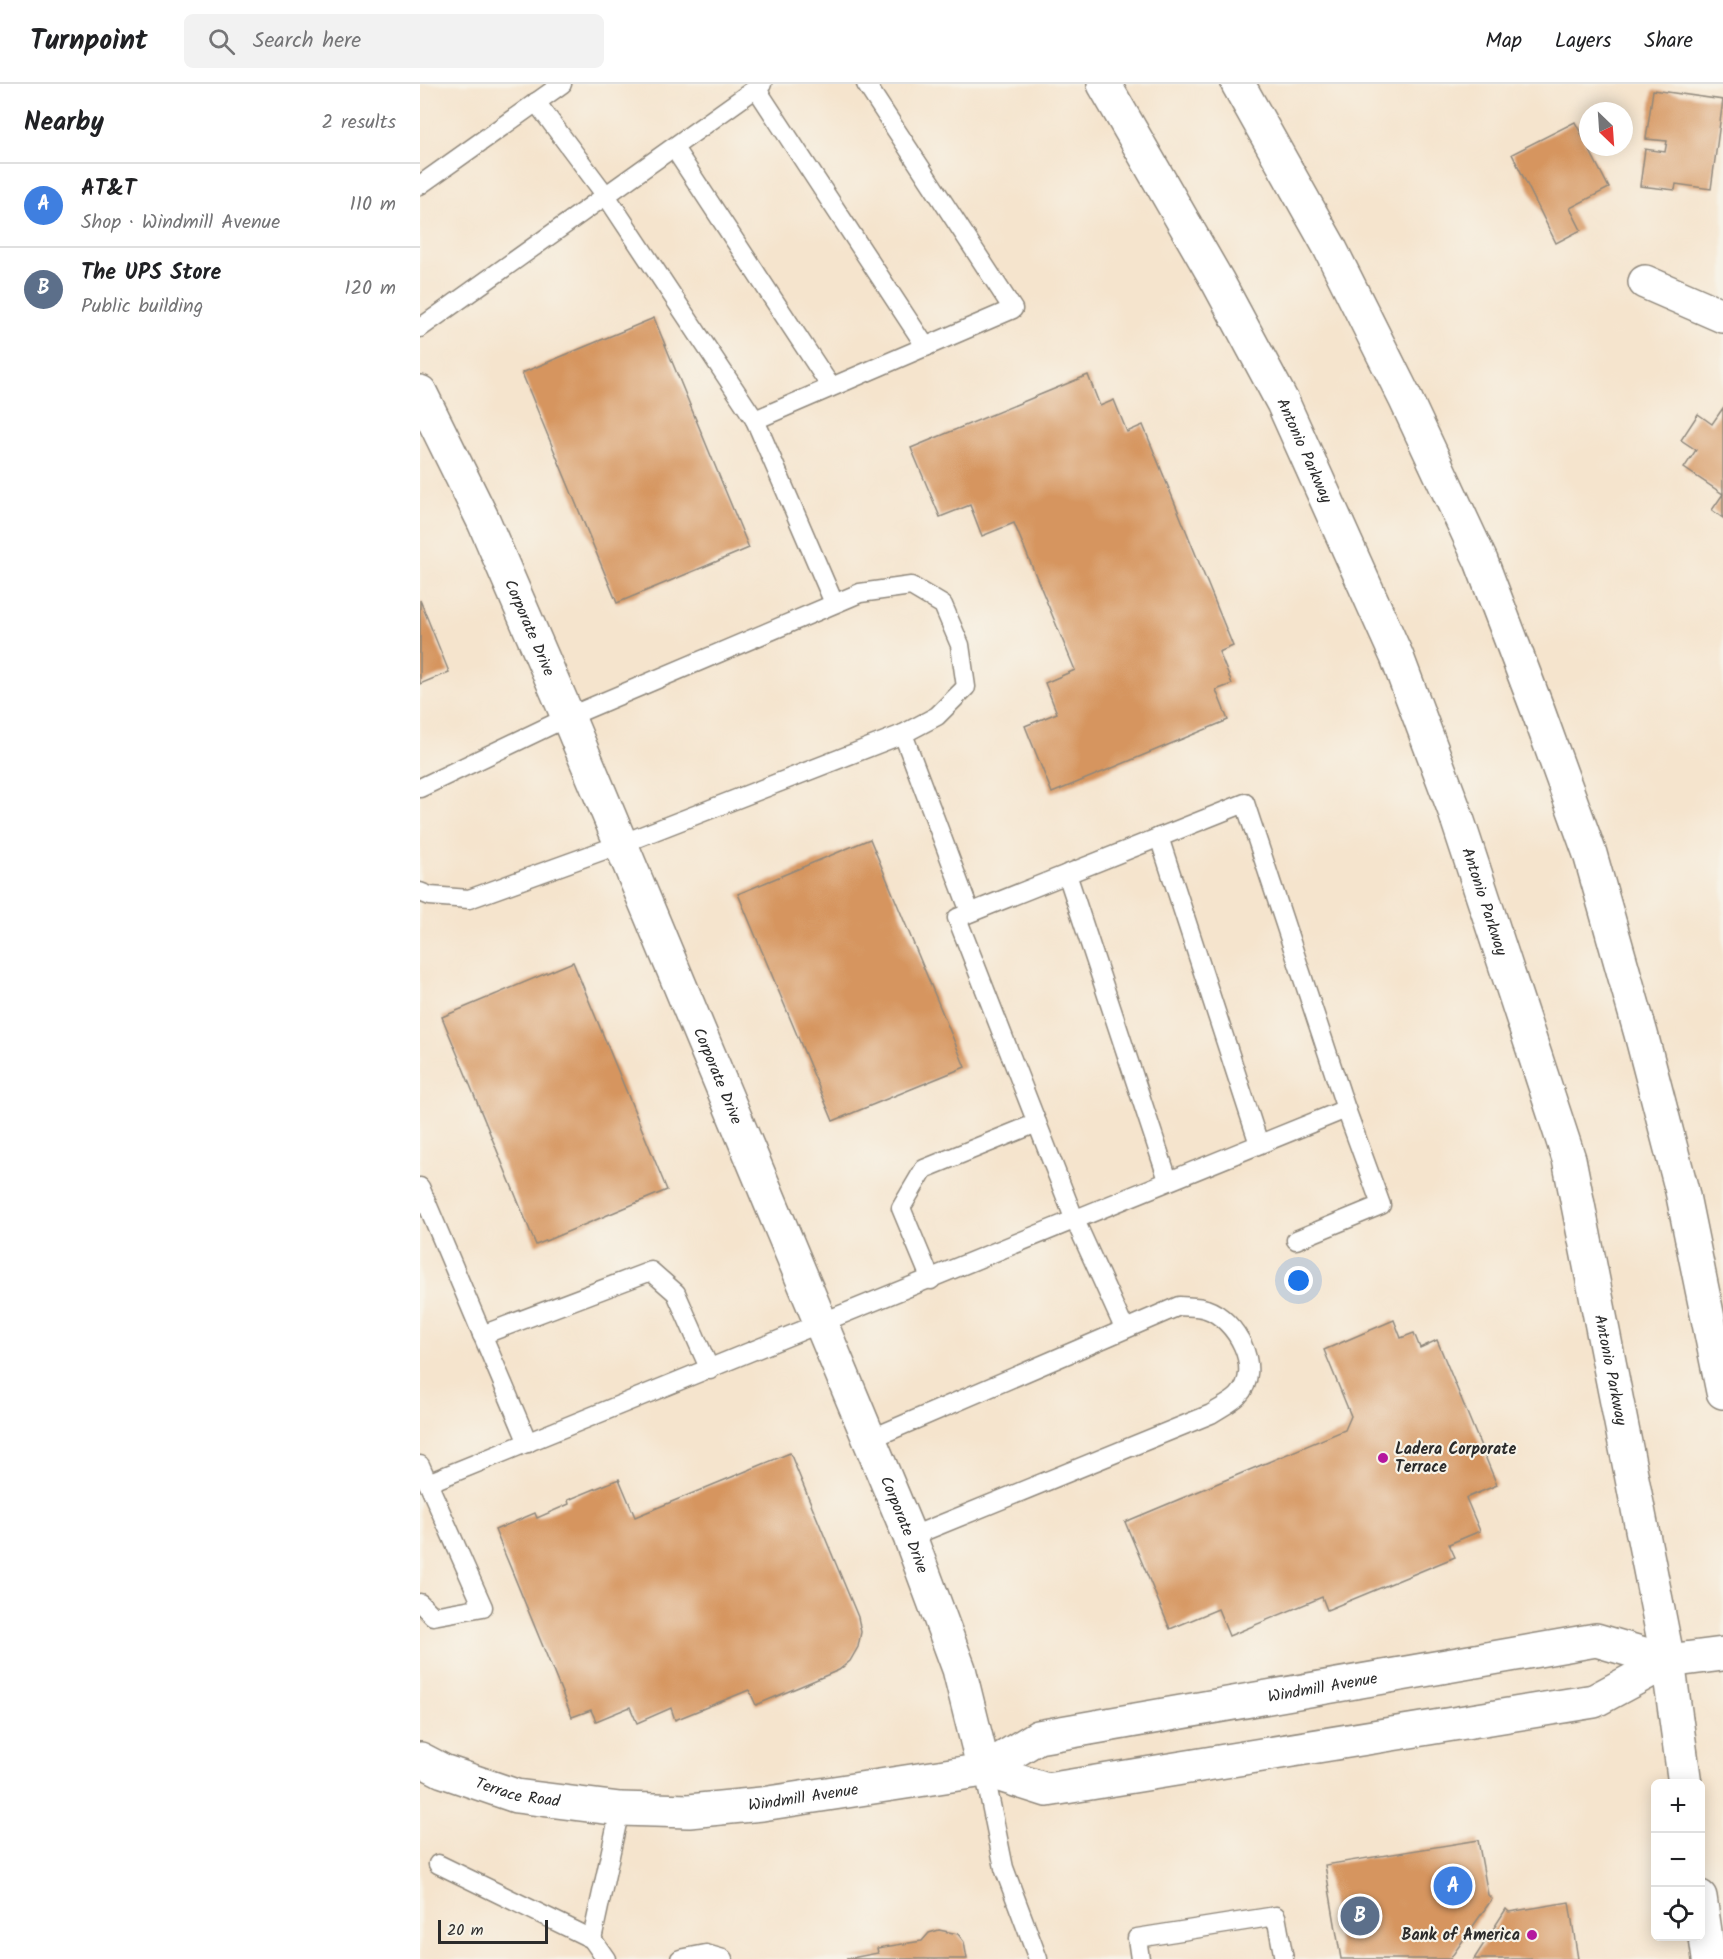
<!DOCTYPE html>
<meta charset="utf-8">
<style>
body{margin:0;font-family:Kalam,sans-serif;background:#f2f2f2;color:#202124}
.controls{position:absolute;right:18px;bottom:18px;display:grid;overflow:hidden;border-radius:9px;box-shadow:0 3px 15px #0003}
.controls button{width:54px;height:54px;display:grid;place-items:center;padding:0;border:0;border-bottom:2px solid #e0e0e0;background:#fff;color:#202124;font:30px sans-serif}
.compass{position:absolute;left:1159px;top:18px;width:54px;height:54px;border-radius:50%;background:#fff;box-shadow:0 3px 15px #0003;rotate:155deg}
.scale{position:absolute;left:18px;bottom:15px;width:110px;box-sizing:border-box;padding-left:6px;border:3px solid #2b2b2b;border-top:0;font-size:16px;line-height:21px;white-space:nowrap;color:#2b2b2b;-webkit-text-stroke:4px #f7f3e8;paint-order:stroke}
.you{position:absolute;left:879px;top:1197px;width:21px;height:21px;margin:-15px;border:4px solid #fff;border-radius:50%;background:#1a73e8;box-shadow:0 0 0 9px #1a73e833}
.badge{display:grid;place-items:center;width:39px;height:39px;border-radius:50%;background:#7c3aed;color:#fff;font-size:20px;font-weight:700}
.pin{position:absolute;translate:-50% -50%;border:3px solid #fff;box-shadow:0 2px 6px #0006}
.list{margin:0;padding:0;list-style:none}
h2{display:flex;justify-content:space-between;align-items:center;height:78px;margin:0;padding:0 24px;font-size:26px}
h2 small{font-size:20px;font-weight:400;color:#757577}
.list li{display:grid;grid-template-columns:39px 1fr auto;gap:18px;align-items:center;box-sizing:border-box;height:84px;padding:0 24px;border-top:2px solid #e0e0e0}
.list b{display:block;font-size:22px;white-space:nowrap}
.list p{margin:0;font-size:20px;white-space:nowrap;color:#757577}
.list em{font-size:20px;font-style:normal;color:#757577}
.icon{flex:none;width:33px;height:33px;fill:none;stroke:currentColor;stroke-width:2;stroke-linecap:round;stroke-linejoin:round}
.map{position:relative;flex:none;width:1303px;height:1875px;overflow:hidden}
header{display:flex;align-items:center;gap:36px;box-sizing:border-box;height:84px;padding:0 30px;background:#fff;border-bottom:2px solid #e0e0e0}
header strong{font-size:28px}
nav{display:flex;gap:33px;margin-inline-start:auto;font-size:21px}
.search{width:420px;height:54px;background:#f2f2f2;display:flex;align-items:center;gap:15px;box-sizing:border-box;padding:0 21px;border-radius:9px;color:#757577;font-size:22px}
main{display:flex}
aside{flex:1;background:#fff}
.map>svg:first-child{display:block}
</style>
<header>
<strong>Turnpoint</strong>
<div class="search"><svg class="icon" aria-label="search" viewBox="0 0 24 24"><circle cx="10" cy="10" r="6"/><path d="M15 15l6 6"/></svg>Search here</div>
<nav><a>Map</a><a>Layers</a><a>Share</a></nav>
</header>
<main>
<aside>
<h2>Nearby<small>2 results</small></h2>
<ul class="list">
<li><span class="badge" style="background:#3f7fe0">A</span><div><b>AT&amp;T</b><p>Shop · Windmill Avenue</p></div><em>110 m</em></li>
<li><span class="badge" style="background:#5c6f8a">B</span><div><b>The UPS Store</b><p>Public building</p></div><em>120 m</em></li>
</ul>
</aside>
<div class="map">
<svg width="1303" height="1875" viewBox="0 0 1303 1875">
<rect width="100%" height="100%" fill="#f7f3e8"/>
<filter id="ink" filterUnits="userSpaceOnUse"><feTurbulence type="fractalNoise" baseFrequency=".0167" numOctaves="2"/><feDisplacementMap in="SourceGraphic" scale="12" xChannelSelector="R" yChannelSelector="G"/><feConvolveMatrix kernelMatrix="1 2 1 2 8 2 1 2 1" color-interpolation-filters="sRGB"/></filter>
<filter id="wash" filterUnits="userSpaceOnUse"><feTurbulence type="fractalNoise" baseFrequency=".008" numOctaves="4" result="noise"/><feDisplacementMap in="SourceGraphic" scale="24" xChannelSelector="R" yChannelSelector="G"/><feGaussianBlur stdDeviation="1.35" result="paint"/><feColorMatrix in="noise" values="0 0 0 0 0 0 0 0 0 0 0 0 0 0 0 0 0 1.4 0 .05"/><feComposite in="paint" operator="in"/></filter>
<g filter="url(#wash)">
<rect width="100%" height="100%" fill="#f5e4cd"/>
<g id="blocks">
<g fill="#d6955f">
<polygon points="1233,6 1303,16 1291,105 1256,100 1255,106 1220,102 1225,65 1245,68 1247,57 1226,55"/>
<polygon points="1155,38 1189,104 1150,124 1161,146 1136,159 1092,70"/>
<polygon points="234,234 329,464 197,519 102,289"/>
<polygon points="668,291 680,322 694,316 707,348 723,341 813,562 799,568 812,600 796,606 808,636 632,709 605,642 637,629 625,599 655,586 594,439 562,452 550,421 520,433 491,364"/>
<polygon points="1303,324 1303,410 1264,384 1276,366 1261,356 1278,330 1292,340"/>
<polygon points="1303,410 1303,434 1292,426"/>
<polygon points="0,516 29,588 0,600"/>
<polygon points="450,755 545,983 413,1037 318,810"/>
<polygon points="153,878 247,1106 116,1161 22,933"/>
<polygon points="974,1236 981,1254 994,1249 1000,1264 1017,1256 1077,1401 1046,1414 1060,1447 1029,1460 1035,1473 907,1526 902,1513 809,1552 798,1525 750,1545 705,1438 925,1346 931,1332 904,1266"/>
<polygon points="370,1369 438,1533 441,1548 438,1563 430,1577 419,1586 336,1621 329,1606 255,1636 251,1624 217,1639 210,1623 176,1637 171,1626 152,1633 75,1446 115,1429 117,1434 149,1420 148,1416 199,1395 215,1433"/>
<polygon points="1058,1756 1068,1811 1072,1815 1030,1875 921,1875 905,1781"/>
<polygon points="1149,1818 1158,1875 1054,1875 1086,1825 1089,1828"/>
<polygon points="519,1846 538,1850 544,1858 547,1875 426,1875 458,1869 457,1864 502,1857 509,1849"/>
</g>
</g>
</g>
<g filter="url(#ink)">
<use href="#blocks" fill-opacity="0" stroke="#90887c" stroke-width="1.5"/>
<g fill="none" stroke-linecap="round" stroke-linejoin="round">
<g stroke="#90887c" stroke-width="21">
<g id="service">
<polyline points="336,4 506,263"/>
<polyline points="116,18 187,113 335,336"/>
<polyline points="254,64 411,303"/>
<polyline points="0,101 142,0"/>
<polyline points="0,244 342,0"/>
<polyline points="414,519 335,336 593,225 446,0"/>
<polyline points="0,704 148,633 440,509 491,502 523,521 540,561 546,603 517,632 483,650 550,828"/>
<polyline points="739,753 839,1060"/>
<polyline points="647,790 748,1096"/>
<polyline points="0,808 10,812 49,815 201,760 483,650"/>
<polyline points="0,1103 108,1359"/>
<polyline points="511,1196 481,1124 504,1085 617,1039"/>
<polyline points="704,1244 654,1134 537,834 825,719 926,1025"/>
<polyline points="62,1251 231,1187 256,1209 290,1286"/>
<path d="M448,1356L759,1222C767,1223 778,1222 786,1225C816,1235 844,1285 818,1312C811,1319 800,1324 791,1330L490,1453"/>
<polyline points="0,1381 8,1399"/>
<polyline points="0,1519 13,1532 63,1523 8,1399 926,1025 961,1121 876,1156"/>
<polyline points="564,1686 584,1784 618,1875"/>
<polyline points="18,1780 172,1855 186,1875"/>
<polyline points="172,1855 200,1725"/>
<polyline points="260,1875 286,1870 303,1875"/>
<polyline points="720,1875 717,1854 856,1832 864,1875"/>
</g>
</g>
<g stroke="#90887c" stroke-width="36">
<g id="minor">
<polyline points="1225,198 1303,232"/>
<path id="s1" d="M0,308L64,438L148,633L490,1453L539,1585L564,1686"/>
</g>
</g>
<g stroke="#90887c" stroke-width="36">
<g id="tertiary">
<path id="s2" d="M0,1675L23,1687L96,1712L200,1725L269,1727L342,1720L564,1686L618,1653L1176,1556L1248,1577"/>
<polyline points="564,1686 627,1706 1174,1617 1248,1577 1303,1570"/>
</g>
</g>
<g stroke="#90887c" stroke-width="36">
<g id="primary">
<path id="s3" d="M684,0L798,198L863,319L977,573L1034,725L1149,1075L1248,1577L1265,1700"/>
<polyline points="818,0 909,162 985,314 1061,477 1117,624 1170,770 1221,950 1262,1107 1303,1308"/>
<polyline points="1280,1813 1289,1875"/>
</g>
</g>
<use href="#service" stroke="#fff" stroke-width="18"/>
<use href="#minor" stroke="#fff" stroke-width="33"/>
<use href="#tertiary" stroke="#fff" stroke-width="33"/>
<use href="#primary" stroke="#fff" stroke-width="33"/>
</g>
</g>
<g fill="#b5179e" stroke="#f7f3e8" stroke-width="2">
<circle cx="963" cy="1374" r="6"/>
<circle cx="1112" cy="1851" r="6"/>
</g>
<g text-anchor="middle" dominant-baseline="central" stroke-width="4.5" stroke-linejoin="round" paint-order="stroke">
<g font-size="16" fill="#2b2b2b" stroke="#f7f3e8">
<text stroke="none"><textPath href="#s3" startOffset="418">Antonio Parkway</textPath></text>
<text stroke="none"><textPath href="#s1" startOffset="260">Corporate Drive</textPath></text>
<text stroke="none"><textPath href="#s3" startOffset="904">Antonio Parkway</textPath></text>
<text stroke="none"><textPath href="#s1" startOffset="746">Corporate Drive</textPath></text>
<text stroke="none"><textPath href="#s3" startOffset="1390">Antonio Parkway</textPath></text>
<text stroke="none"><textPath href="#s1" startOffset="1232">Corporate Drive</textPath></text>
<text stroke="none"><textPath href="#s2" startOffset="927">Windmill Avenue</textPath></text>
<text stroke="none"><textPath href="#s2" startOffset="104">Terrace Road</textPath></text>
<text stroke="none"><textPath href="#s2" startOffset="392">Windmill Avenue</textPath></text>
</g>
<g font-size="16" font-weight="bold" fill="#2b2b2b" stroke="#f7f3e8" text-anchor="start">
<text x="975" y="1365">Ladera Corporate<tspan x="975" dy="18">Terrace</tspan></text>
<text x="1100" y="1851" text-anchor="end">Bank of America</text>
</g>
</g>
</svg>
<div class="controls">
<button>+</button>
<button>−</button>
<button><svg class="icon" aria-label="locate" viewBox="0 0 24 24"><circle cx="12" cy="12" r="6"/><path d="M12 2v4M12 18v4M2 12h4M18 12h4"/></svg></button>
</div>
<svg class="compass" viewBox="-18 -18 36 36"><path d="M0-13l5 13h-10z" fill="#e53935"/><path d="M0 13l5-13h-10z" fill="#757577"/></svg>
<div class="scale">20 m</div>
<div class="you"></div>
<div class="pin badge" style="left:1033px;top:1802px;background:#3f7fe0">A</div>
<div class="pin badge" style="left:940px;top:1832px;background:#5c6f8a">B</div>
</div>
</main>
